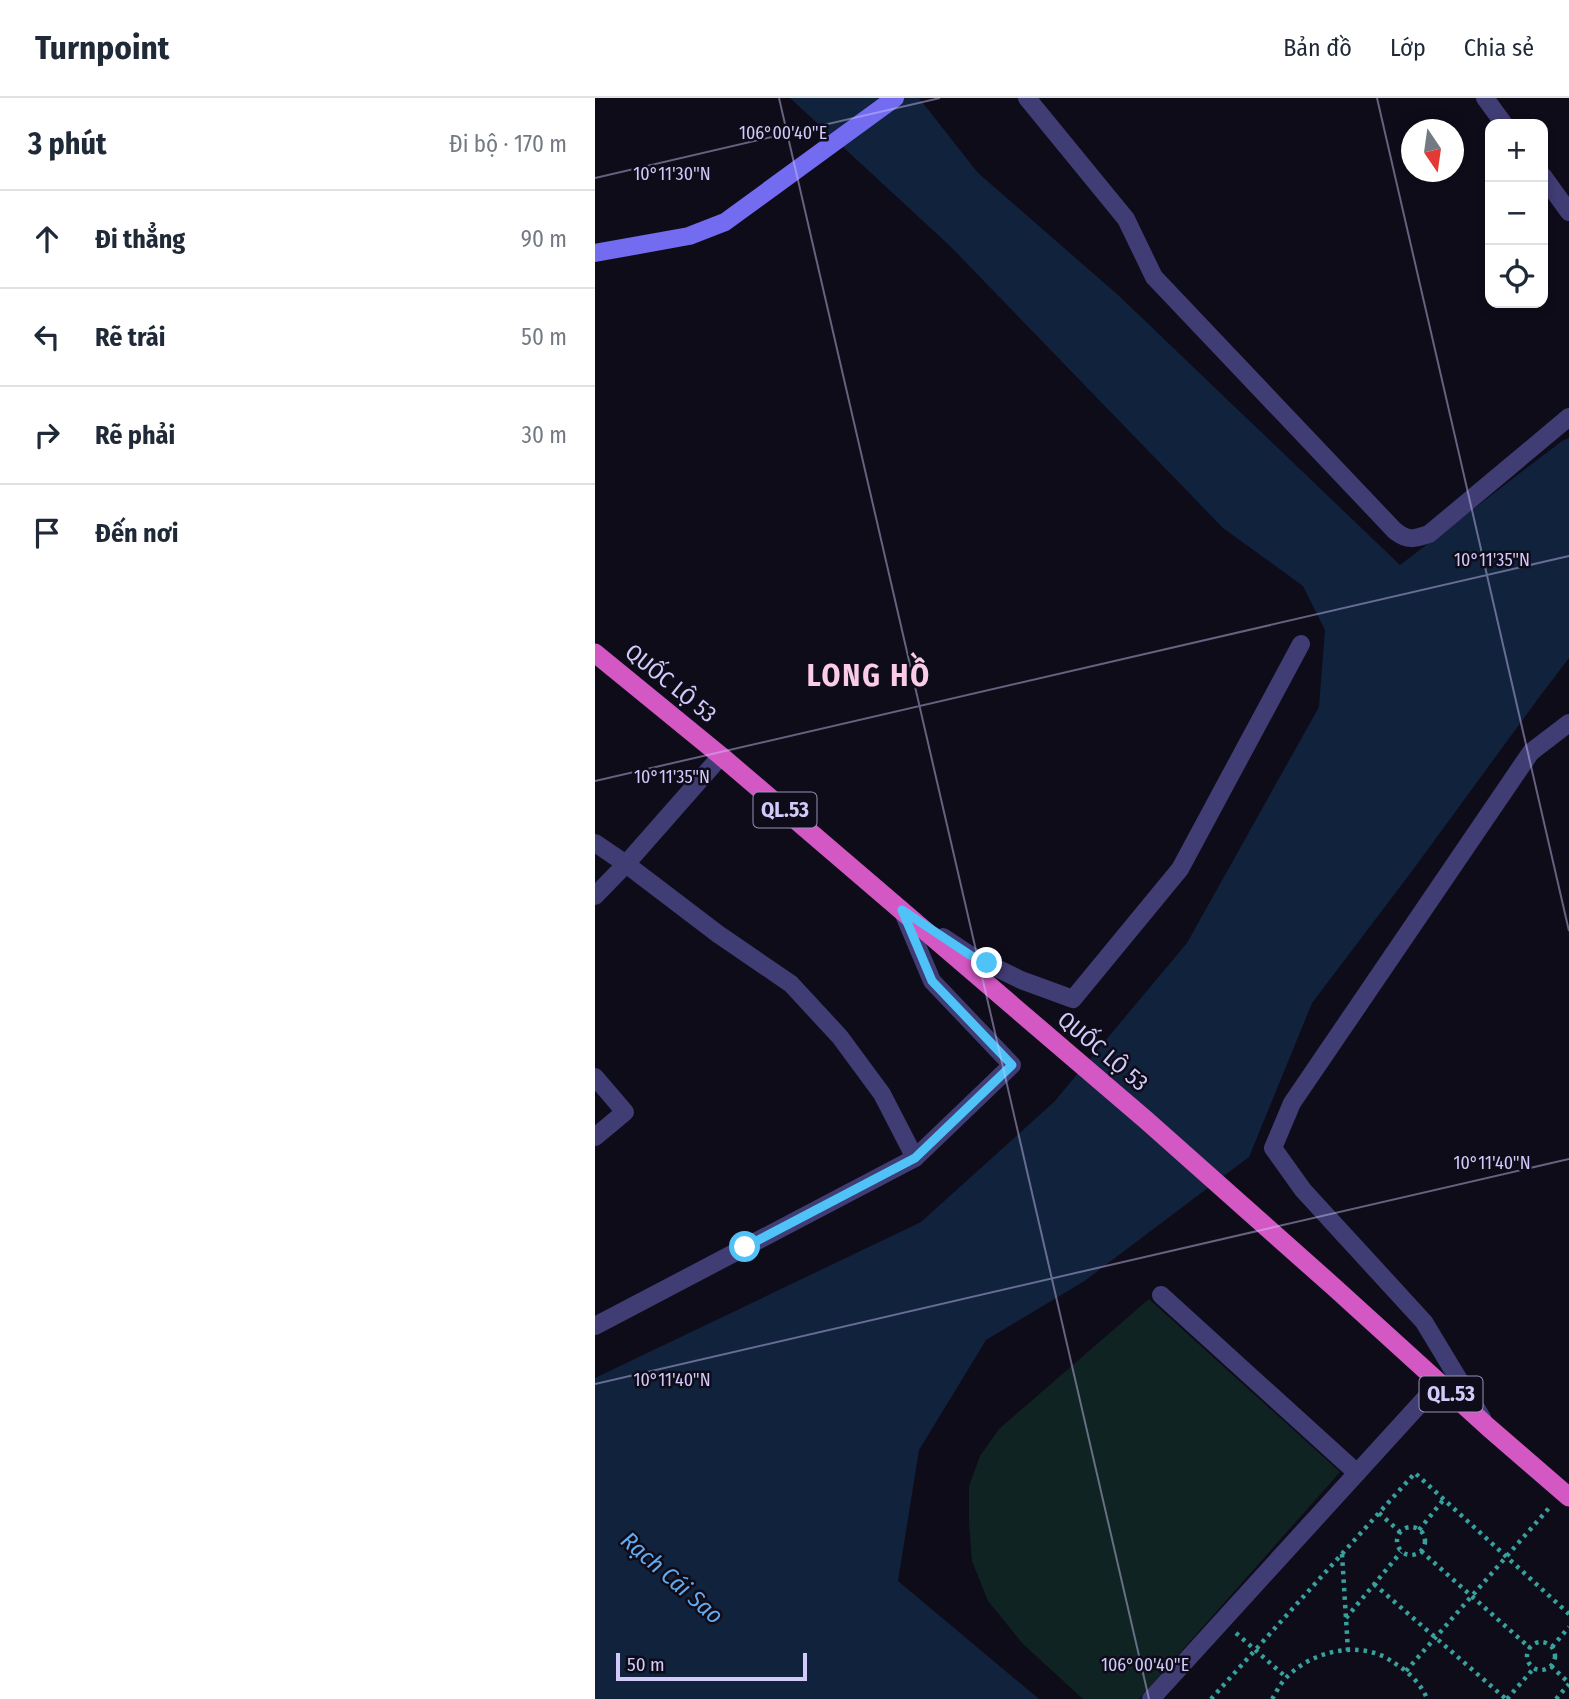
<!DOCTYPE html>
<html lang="vi">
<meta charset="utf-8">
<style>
body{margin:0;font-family:"Fira Sans Condensed",sans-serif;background:#f6f6f7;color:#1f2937}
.controls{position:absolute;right:21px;top:21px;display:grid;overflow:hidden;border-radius:14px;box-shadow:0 4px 10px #0003}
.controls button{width:63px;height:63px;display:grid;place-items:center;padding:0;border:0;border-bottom:2px solid #e0e1e3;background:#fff;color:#1f2937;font:35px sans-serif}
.compass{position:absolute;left:806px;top:21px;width:63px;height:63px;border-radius:50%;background:#fff;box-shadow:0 4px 10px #0003;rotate:167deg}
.scale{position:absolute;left:21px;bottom:18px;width:191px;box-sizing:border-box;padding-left:7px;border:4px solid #d1cafa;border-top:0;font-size:19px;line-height:24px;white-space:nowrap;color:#d1cafa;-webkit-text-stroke:5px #0f0c1a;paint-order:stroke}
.stop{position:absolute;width:21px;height:21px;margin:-16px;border:5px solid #4fc3f7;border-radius:50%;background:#fff}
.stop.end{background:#4fc3f7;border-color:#fff;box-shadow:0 2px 7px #0008}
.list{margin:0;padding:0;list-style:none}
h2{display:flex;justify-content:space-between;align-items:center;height:91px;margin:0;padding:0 28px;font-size:30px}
h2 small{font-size:23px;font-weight:400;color:#747a83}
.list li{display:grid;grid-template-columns:46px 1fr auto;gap:21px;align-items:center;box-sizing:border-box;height:98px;padding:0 28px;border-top:2px solid #e0e1e3}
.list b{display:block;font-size:26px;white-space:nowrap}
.list em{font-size:23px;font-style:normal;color:#747a83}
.icon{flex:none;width:38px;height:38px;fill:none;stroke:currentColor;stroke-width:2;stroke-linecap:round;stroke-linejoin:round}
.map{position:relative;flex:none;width:974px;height:1601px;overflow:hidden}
header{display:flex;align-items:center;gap:42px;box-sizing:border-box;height:98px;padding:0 35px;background:#fff;border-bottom:2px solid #e0e1e3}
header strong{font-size:33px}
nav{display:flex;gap:38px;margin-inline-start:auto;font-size:24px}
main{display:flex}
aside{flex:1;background:#fff}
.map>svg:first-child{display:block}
</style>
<header>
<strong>Turnpoint</strong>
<nav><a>Bản đồ</a><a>Lớp</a><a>Chia sẻ</a></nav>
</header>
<main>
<aside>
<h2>3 phút<small>Đi bộ · 170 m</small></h2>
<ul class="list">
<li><svg class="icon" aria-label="ahead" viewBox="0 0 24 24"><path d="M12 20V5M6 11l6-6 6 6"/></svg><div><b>Đi thẳng</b></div><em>90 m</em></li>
<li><svg class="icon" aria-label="left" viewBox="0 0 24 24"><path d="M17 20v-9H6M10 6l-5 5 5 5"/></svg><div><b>Rẽ trái</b></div><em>50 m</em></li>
<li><svg class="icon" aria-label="right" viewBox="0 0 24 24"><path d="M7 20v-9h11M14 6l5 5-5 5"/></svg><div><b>Rẽ phải</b></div><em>30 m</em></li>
<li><svg class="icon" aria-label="arrive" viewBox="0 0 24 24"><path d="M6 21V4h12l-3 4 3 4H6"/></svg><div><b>Đến nơi</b></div></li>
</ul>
</aside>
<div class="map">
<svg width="974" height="1601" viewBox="0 0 974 1601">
<rect width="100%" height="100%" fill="#0f0c1a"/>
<polygon fill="#102323" points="554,1201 745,1374 544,1601 488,1601 428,1546 393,1503 377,1463 374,1425 374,1388 385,1358 404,1331"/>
<polygon fill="#11223d" points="195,0 324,0 383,75 523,197 805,467 967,343 974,340 974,560 945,598 817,773 717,905 654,1059 488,1184 391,1242 324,1352 303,1483 444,1601 0,1601 0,1280 326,1124 459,1004 592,845 724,609 730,532 708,488 628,430 355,148"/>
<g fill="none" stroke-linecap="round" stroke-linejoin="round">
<g stroke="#38a09d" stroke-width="4.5" stroke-dasharray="3.5 5" stroke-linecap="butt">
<polyline points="784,1415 805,1434"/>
<circle cx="816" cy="1443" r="14"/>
<polyline points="824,1432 849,1401"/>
<polyline points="826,1453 935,1550"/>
<polyline points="747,1456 753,1553"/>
<polyline points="779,1486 911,1601"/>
<polyline points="751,1520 806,1454"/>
<polyline points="641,1535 692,1580"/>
<circle cx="946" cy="1558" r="14"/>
<polyline points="957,1549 974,1529"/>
<polyline points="956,1568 974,1585"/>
<polyline points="811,1573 954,1410"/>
<polyline points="616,1601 820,1375 974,1516"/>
<path d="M677,1601C681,1595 684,1588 689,1582C713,1555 757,1543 790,1559C795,1562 799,1565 804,1568C815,1575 828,1589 832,1601"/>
<polyline points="912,1601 939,1570"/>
<polyline points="961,1601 974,1586"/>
</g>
<g stroke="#403c74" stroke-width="18">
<path d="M432,0L531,121L559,179L800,433C813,443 819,441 834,436L974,319"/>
<polyline points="890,0 909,26"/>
<polyline points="948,78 974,114"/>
<polyline points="0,745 31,766 123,836 196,886 245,939 287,996 320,1060"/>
<polyline points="0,798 31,766 126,658"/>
<polyline points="348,839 375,857 426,882 478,901 585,771 706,546"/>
<polyline points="0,979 30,1014 0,1039"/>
<polyline points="566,1197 762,1375"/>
<polyline points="0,1228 320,1060 417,967 337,883 307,812"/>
<polyline points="887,1320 829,1224 708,1092 678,1050 697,1005 936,654 974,625"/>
<polyline points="556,1601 844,1285"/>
</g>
<polyline stroke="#736bf0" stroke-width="18" points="0,155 94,138 130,124 300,0"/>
<polyline stroke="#d458c3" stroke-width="19" points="0,555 126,658 551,1022 740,1190 893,1329 974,1399"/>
</g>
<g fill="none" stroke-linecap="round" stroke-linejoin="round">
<polyline stroke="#4fc3f7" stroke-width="9" points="150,1149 320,1060 417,967 337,883 307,812 375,857 392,865"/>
</g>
<path fill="none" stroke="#d1cafa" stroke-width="2" stroke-opacity="0.45" d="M184,0L554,1601M782,0L974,833M0,80L345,0M0,683L974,458M0,1286L974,1061"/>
<g text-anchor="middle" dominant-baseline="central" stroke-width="5" stroke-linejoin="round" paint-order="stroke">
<g fill="#0f0c1a" stroke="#9791b7" stroke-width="2">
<rect x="158.5" y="694.5" width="63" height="35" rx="5"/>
<rect x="824.5" y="1278.5" width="63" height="35" rx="5"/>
</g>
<g font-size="21" font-weight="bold" fill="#d1cafa">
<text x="190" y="712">QL.53</text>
<text x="856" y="1296">QL.53</text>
</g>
<g font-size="23" fill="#d1cafa" stroke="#0f0c1a">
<text transform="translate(76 585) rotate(39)">QUỐC LỘ 53</text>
<text transform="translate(508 953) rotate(40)">QUỐC LỘ 53</text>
</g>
<g font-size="24" font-style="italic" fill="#63aaef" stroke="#0f0c1a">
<text transform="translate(77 1480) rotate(41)">Rạch Cái Sao</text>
</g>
<g font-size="30" font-weight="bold" letter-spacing="2" fill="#facce8" stroke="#0f0c1a">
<text x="274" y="578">LONG HỒ</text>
</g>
</g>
<g font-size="18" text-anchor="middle" fill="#d1cafa" stroke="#0f0c1a" stroke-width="5" stroke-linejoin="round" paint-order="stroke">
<text x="188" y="41">106°00'40"E</text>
<text x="77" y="82">10°11'30"N</text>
<text x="897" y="468">10°11'35"N</text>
<text x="77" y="685">10°11'35"N</text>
<text x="897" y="1071">10°11'40"N</text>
<text x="77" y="1288">10°11'40"N</text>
<text x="550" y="1573">106°00'40"E</text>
</g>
</svg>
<div class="controls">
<button>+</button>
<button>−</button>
<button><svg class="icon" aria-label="locate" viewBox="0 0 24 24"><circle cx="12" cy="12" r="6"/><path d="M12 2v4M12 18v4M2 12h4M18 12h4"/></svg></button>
</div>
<svg class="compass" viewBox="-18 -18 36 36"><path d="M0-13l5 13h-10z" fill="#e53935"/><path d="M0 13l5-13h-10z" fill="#747a83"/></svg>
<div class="scale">50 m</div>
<div class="stop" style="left:150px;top:1149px"></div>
<div class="stop end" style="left:392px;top:865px"></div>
</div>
</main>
